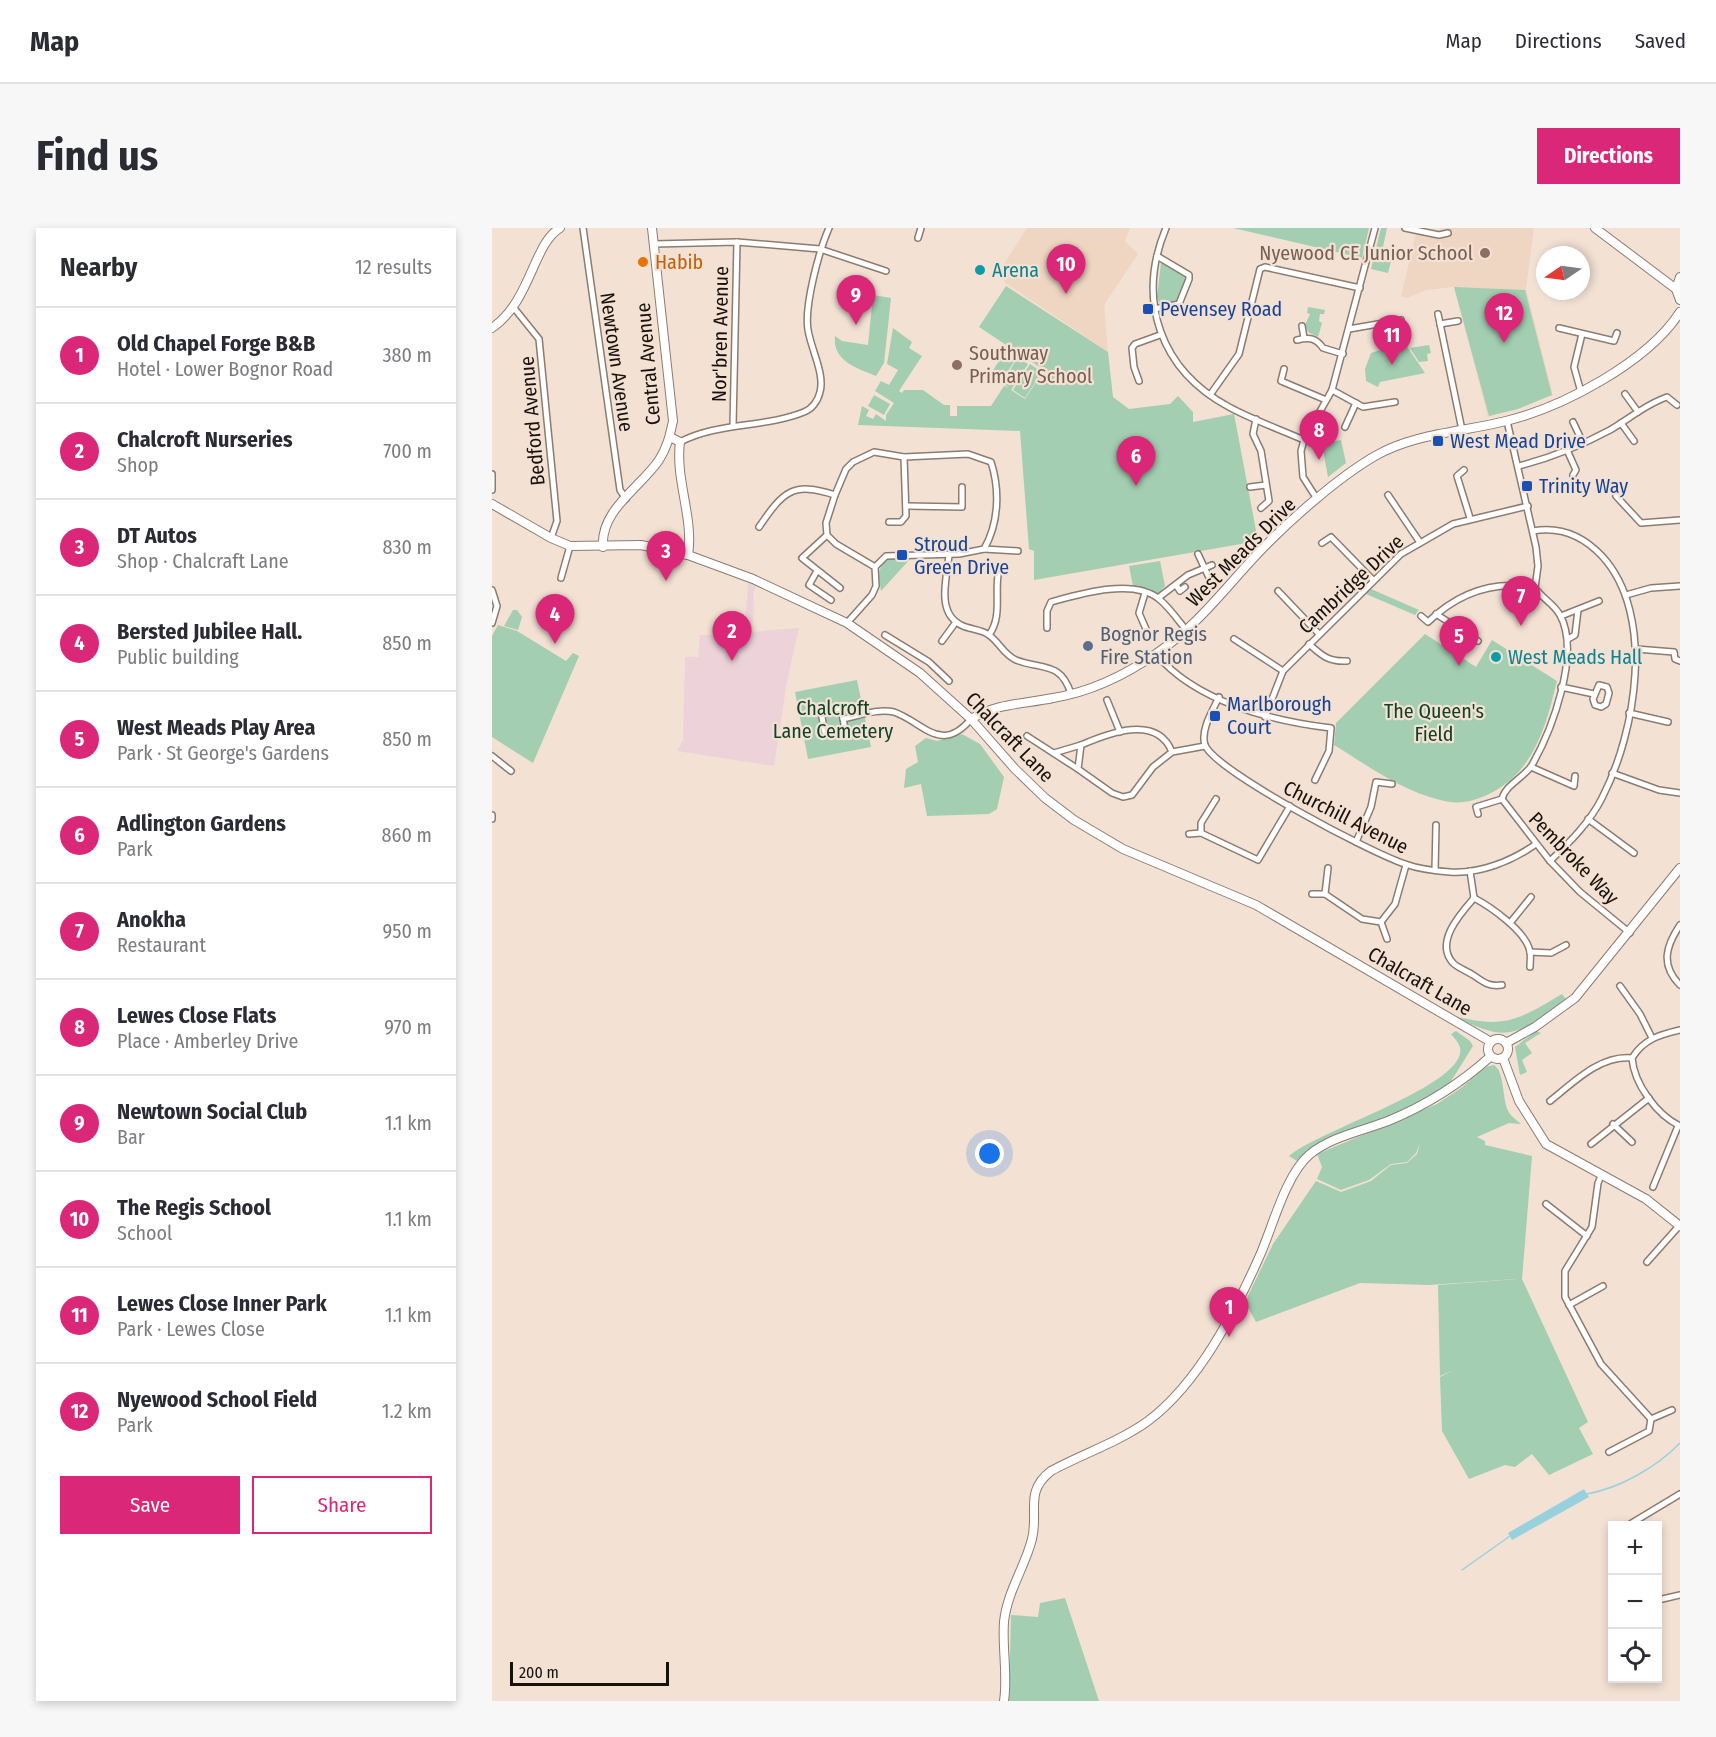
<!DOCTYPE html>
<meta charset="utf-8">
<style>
body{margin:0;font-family:"Fira Sans Condensed",sans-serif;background:#f7f7f7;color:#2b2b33}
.controls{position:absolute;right:18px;bottom:18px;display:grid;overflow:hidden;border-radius:0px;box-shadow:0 3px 9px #0003}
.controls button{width:54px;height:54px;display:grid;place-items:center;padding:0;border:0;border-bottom:2px solid #e1e1e2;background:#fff;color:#2b2b33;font:30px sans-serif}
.compass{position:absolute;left:1044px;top:18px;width:54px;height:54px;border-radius:50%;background:#fff;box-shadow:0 3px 9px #0003;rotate:257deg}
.scale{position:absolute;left:18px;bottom:15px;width:159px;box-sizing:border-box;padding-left:6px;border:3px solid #18120d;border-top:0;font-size:16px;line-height:21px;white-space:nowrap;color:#18120d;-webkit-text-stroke:4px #f3e1d4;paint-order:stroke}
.you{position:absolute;left:498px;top:926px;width:21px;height:21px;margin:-15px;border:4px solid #fff;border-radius:50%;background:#1a73e8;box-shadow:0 0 0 9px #1a73e833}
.badge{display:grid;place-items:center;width:39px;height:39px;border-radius:50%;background:#db2777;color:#fff;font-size:20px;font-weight:700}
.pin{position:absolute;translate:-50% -50px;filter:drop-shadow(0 2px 3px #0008)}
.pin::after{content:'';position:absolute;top:32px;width:21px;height:18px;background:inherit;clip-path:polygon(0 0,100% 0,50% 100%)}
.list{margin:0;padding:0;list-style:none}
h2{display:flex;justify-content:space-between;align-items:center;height:78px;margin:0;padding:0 24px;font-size:26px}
h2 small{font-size:20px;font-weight:400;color:#7c7c81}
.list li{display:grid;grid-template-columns:39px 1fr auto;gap:18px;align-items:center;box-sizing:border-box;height:96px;padding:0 24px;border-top:2px solid #e1e1e2}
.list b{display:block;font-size:22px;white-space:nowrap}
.list p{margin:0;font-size:20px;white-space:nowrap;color:#7c7c81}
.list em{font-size:20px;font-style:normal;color:#7c7c81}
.actions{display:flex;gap:12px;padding:18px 24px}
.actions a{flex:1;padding:14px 0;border:2px solid #db2777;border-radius:0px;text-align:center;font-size:21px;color:#db2777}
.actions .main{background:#db2777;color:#fff}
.icon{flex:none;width:33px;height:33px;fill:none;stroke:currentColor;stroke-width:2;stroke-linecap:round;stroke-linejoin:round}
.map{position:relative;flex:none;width:1188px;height:1473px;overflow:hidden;border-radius:0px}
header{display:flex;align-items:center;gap:36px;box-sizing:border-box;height:84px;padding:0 30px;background:#fff;border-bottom:2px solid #e1e1e2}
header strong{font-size:28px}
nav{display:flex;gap:33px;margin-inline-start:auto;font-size:21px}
.intro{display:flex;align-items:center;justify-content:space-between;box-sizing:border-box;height:144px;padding:0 36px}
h1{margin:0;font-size:42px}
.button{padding:15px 27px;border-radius:0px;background:#db2777;color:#fff;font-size:21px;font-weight:700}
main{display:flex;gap:36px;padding:0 36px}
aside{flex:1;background:#fff;border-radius:0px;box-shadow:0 3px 9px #0003}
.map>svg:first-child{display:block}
</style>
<header>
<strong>Map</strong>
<nav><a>Map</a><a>Directions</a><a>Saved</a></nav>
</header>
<div class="intro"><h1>Find us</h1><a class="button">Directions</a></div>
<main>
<aside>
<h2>Nearby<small>12 results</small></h2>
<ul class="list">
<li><span class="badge">1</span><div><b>Old Chapel Forge B&amp;B</b><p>Hotel · Lower Bognor Road</p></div><em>380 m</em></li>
<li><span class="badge">2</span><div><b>Chalcroft Nurseries</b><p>Shop</p></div><em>700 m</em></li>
<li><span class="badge">3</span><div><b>DT Autos</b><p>Shop · Chalcraft Lane</p></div><em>830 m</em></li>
<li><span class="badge">4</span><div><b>Bersted Jubilee Hall.</b><p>Public building</p></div><em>850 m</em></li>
<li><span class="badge">5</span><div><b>West Meads Play Area</b><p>Park · St George's Gardens</p></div><em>850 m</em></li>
<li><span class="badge">6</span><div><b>Adlington Gardens</b><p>Park</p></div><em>860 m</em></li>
<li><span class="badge">7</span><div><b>Anokha</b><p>Restaurant</p></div><em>950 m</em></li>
<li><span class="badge">8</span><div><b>Lewes Close Flats</b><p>Place · Amberley Drive</p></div><em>970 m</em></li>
<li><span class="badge">9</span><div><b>Newtown Social Club</b><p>Bar</p></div><em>1.1 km</em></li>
<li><span class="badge">10</span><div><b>The Regis School</b><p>School</p></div><em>1.1 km</em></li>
<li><span class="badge">11</span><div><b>Lewes Close Inner Park</b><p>Park · Lewes Close</p></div><em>1.1 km</em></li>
<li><span class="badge">12</span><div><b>Nyewood School Field</b><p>Park</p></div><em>1.2 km</em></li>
</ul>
<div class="actions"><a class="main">Save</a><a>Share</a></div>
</aside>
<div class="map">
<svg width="1188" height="1473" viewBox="0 0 1188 1473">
<rect width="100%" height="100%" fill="#f3e1d4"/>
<polygon fill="#edd3d9" points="256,354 265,357 261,365 262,384 259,404 307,400 295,453 282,538 185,523 191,512 193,429 206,429 208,407 221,407 221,397 253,396"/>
<g fill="#efd6c3">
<polygon points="535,0 638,0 633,13 646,26 612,77 616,124 512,54 512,36"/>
<polygon points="949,0 1042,0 1034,61 1061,167 996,189 962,59 934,62 915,70 909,68 925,1 947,5"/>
</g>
<g fill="#a3ceb1">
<polygon points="741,0 877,0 870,30"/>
<polygon points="889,0 895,0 891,19 902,22 896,45 879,41"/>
<polygon points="669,35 692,47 694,52 686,74 668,78 665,69"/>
<polygon points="514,58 616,124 621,169 637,181 678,176 686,168 701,184 701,194 742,186 766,313 542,352 542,323 537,321 528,203 366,197 370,178 377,182 374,188 381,191 384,186 394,193 394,187 402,175 383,163 389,153 397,157 406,142 395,136 401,100 420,114 417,120 430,128 407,163 410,165 412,162 431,162 452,177 458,177 458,188 465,188 465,178 499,178 512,158 517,160 510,155 526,129 536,136 519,162 533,171 552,142 487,99"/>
<polygon points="962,59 1033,62 1060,167 1026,181 997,188"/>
<path d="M381,67L399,70L392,135L384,148C365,140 340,133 343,108L350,113L376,117Z"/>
<polygon points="816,79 833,82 832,86 828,86 827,93 830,95 826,109 816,104 813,97 818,86 815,85"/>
<polygon points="912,114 933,145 888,154 886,159 874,153 873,141 879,125"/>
<polygon points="937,117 939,125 935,126 936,133 927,134 918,120"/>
<polygon points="514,122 525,129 509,154 498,147"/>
<polygon points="538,136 550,144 533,170 521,162"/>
<polygon points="382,167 398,176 392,187 376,178"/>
<polygon points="849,212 854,235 836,249 830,216"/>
<path d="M399,330H419L389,363C387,348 384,337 399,330Z"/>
<polygon points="668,333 673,358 665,367 641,358 637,338"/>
<polygon points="879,361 927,382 923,387 874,366"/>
<polygon points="21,382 25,382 30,389 26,402 12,398"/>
<polygon points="6,397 25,403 74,433 81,425 87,428 41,535 0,509 0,408"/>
<path d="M933,406L984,439L1000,412L1065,453C1054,498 1042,544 997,566C980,574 966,577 948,572C910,563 875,537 842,517L844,495Z"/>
<polygon points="365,452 379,519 316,531 303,464"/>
<polygon points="470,506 488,516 512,549 505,581 497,586 435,588 429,556 412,560 414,541 426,534 423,518 434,510 445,513"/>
<path d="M1070,766L1074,771C1026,806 1018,817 962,788C1013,801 1026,792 1070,766Z"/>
<path d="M964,803L978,813L981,818L953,863L922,878L820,921L805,933L797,928C830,901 959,862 968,826C970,818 964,812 959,806Z"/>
<polygon points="1044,803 1049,805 1033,815 1040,825 1030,832 1035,844 1028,847 1023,819"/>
<path d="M1002,837C1014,845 1009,874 1018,886C1021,890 1026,893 1029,896L1017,895L985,909L993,913V917L1040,928L1030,1051L1096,1194L1087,1200L1101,1226L1057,1247L1040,1226L1023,1239L1013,1237L977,1251L950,1203L948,1149L962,1142L948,1148L946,1057L1025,1051L937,1057L868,1055L764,1094L753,1074L781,1016L824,953L849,964L879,953L899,937L915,935L925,926L928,915L924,925L915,934L899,936L877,952L849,962L825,951L830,939L825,926L945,876L969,860L993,839Z"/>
<polygon points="573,1370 607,1473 517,1473 519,1387 546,1389 548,1375"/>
</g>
<polygon fill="#98d1de" points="1092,1261 1097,1269 1020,1312 1016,1305"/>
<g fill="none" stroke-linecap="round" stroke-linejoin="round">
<g stroke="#98d1de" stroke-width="1.5">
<path d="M1095,1266C1128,1260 1165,1239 1188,1215"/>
<polyline points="970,1342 1018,1308"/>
</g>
<g stroke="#8c7c70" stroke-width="8">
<g id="street">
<polyline points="91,0 128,262 134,271"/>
<path d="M674,0C644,72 668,142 737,179C761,192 787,201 812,212"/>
<polyline points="913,0 947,7 956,5"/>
<polyline points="426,10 429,0"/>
<polyline points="162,16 245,14 328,21 394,43"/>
<polyline points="22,80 47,111 65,293 59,310"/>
<polyline points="662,81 687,76 697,51 697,47 665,28"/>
<polyline points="946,86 970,202"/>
<polyline points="948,96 966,93"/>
<polyline points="810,98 812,110"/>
<polyline points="1067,100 1122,113 1125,105"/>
<polyline points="857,101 909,92"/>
<path d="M805,112C818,109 824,110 831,120L851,126"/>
<polyline points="792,141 789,153 834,172"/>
<polyline points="647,153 642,139 640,120 643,116 668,107"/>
<polyline points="840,162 871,179 903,174"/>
<polyline points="1089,164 1082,139 1090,106"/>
<polyline points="1133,166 1146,184"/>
<polyline points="718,167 747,126 768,41 773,39 868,60"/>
<polyline points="764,191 761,206 769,223 777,273 769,280"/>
<polyline points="1015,193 1044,319 1046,338 1043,360"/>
<polyline points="1081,194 1091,215"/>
<polyline points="1129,195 1142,213"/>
<polyline points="241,198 245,14"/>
<polyline points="853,199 864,175"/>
<path d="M188,214C226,194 272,200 312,184C320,181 326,173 328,164C333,146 319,121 316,102C312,78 327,23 337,0"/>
<polyline points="1075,222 1084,242 1081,247"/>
<path d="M1027,238C1058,230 1090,217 1118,202C1137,191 1154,176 1175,169L1185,177"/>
<polyline points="972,242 965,248 978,290"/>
<polyline points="0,246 0,262"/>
<polyline points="758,259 774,257"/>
<polyline points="896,267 927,313"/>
<polyline points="1124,268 1149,295 1188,292"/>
<polyline points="825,271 811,249 809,223 812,212 840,162 883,0"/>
<polyline points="415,278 470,279 470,259"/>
<polyline points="397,294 409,294 414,288 412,229"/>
<path d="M267,299C291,264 300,253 343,267"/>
<path d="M1041,303C1068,298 1091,308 1110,328C1164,387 1144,504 1110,570C1098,594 1078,614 1058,633"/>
<polyline points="335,307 310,330 348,360"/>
<polyline points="830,315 839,309 881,352"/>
<polyline points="492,321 526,323"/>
<polyline points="706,326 720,356 710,364"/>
<path d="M457,327C455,350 443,386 471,398C478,401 491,402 497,407C507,414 512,427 524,432C550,442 569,433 579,466"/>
<polyline points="325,343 317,357 339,372"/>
<polyline points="69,350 78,318"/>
<polyline points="684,357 688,363 693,359"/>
<polyline points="0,362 5,378 0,395"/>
<polyline points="786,363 826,405"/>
<polyline points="653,365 647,385 654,401"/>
<polyline points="1134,367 1159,360 1188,358"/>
<polyline points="666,370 696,347 720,337"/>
<polyline points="944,386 986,413"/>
<path d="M929,388L936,394C966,365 1002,352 1043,360"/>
<polyline points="1069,388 1107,373"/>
<path d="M355,395L380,367L384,358L383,339L394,328L467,326L492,321C507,295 508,262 499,234L476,226L412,229L382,224L361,234L354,241L343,267L334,295L335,307L344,316L383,339"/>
<path d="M555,400V383L559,374C588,366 641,350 667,371C677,379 686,392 694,402"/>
<polyline points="393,407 437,434 457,453"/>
<path d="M497,407C510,389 503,369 506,347"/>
<polyline points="742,411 791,443"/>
<polyline points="1076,411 1083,407 1086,382"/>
<polyline points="450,413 464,394"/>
<path d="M817,416C830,428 837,434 855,433"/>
<polyline points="1144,421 1182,424 1183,431 1188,433"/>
<path d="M664,426C704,474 780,493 839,500L837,523L823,552"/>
<polygon points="1107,457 1115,459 1117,465 1114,476 1109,479 1103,477 1101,471"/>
<polyline points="1069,459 1102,466"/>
<path d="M727,469C721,482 708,502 713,517C723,543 881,626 913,636C927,641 943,643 958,644C988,646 1020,633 1044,616"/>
<polyline points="615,472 628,504"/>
<polygon points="349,480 353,501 333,505 329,484"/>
<polyline points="1137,485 1176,494"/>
<polyline points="773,489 791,443 909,326 961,296 1036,278"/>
<path d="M351,491C366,488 386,480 402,484C431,494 449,527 479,491"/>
<polyline points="535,508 586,541"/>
<path d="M680,524C665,486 617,505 589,517L586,541L620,565L631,569L640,567L661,539L680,524L713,518"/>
<polyline points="562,525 589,517"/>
<polyline points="0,528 19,543"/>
<polyline points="1039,539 1082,558 1083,548"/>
<polyline points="1120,545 1167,562 1188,565"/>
<polyline points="724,571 709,595 709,605 766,632 798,578"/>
<path d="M1010,571C1013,557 1033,549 1040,537C1060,502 1089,425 1068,387C1062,376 1050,370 1043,360"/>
<polyline points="1010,571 1058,633 1088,664 1138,705"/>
<polyline points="986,586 984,579 1010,571"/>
<polyline points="0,587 0,591"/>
<polyline points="1096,591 1142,625"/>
<polyline points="697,606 709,605"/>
<polyline points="864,614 879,579 884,554 900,556"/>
<polyline points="836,640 833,666 870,691 889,694 903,676 914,637"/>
<polyline points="943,642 944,597"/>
<polyline points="978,643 982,670"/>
<polyline points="820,666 833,666"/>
<path d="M982,670C969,685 942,714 961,735C966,740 975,743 981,747C991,754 997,759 1010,757"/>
<path d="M982,670C999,679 1035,704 1038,724C1039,728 1038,734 1038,739"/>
<polyline points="889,694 895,711"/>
<polyline points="1018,695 1039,669"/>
<path d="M1188,697C1174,718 1168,737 1188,757"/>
<polyline points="1038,724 1059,725 1074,717"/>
<polyline points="1128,758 1148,786 1160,810"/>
<path d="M1188,802C1167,807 1152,811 1140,830C1142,856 1165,887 1188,898"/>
<path d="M1058,873C1082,854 1108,827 1140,830"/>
<polyline points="1121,896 1140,914"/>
<polyline points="1099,916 1157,870"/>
<polyline points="1110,946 1106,955 1100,999 1073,1043 1073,1069 1109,1136 1159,1191"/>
<polyline points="1161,959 1186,898"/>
<polyline points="1054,976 1095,1008"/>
<polyline points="1155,1034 1187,998"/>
<polyline points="1077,1077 1111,1058"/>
<polyline points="1159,1191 1180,1182"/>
<polyline points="1117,1224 1157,1203 1159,1191"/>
<polyline points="1135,1298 1188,1266"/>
<polyline points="1166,1372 1188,1367"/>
</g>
</g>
<g stroke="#8c7c70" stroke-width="10">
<g id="secondary">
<polyline points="1103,0 1184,61"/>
<polyline points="1188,49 1184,61 1188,72"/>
<path d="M0,100C39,73 41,16 68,0"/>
<path d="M178,209L188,214C183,252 202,290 196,327"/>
<polyline points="0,276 59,310 78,318 149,317 196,327 261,351 355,395 428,445 479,491 523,541 553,570 582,592 631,621 764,677 999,814"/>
<path d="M111,319C108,282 149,259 167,232C175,220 178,207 181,193L160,0"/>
<path d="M479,491C506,475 532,476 561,470C598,464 635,446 665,425C707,397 736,356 771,320C800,290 847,249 883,228C923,205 971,204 1014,193C1071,179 1156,134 1188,84"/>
<circle cx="1006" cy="821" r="10"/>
<polyline points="1014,815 1043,799 1083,770 1188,640"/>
<polyline points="1011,830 1027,873 1054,916 1154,971 1188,998"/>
<path d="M512,1473C516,1447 510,1420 512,1394C515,1364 533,1339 540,1311C547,1283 532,1264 559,1243C590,1226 627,1214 656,1193C707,1155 744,1082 769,1025C781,997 794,947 817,927C838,909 870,903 896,893C935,877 967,857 999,828"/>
</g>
</g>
<use href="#street" stroke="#fff" stroke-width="5"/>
<use href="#secondary" stroke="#fff" stroke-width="8"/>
</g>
<g fill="#8d6e63" stroke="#f3e1d4" stroke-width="2">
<circle cx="993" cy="25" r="6"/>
<circle cx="465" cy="137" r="6"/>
</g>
<circle fill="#e8710a" stroke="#f3e1d4" stroke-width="2" cx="151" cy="34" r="6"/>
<g fill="#0f9aa8" stroke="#f3e1d4" stroke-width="2">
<circle cx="488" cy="42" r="6"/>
<circle cx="1004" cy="429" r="6"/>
</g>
<g fill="#1a4fb4" stroke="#f3e1d4" stroke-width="2">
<rect x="650" y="75" width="12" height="12" rx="3"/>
<rect x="940" y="207" width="12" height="12" rx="3"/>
<rect x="1029" y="252" width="12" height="12" rx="3"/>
<rect x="404" y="321" width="12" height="12" rx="3"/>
<rect x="717" y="482" width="12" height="12" rx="3"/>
</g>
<circle fill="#5c6f8a" stroke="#f3e1d4" stroke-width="2" cx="596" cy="418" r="6"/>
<g text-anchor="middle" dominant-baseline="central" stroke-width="4.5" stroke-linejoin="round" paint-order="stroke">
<g font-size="20" fill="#785e54" stroke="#f3e1d4" text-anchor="end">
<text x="981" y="25">Nyewood CE Junior School</text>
<text x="477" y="125" text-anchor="start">Southway<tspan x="477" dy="23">Primary School</tspan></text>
</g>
<g font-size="20" fill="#c56008" stroke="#f3e1d4" text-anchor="start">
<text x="163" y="34">Habib</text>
</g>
<g font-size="20" fill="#0d838f" stroke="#f3e1d4" text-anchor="start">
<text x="500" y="42">Arena</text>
<text x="1016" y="429">West Meads Hall</text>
</g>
<g font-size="20" fill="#164399" stroke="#f3e1d4" text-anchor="start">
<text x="668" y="81">Pevensey Road</text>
<text x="958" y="213">West Mead Drive</text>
<text x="1047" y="258">Trinity Way</text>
<text x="422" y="316">Stroud<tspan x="422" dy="23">Green Drive</tspan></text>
<text x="735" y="476">Marlborough<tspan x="735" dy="23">Court</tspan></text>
</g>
<g font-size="20" fill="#18120d" stroke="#f3e1d4">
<text transform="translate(228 106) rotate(-89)">Nor'bren Avenue</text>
<text transform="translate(125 134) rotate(82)">Newtown Avenue</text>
<text transform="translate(156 136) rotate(-95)">Central Avenue</text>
<text transform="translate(40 193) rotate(-95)">Bedford Avenue</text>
<text transform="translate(749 324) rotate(-45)">West Meads Drive</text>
<text transform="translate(859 356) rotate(-43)">Cambridge Drive</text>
<text transform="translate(518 509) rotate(46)">Chalcraft Lane</text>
<text transform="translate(854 589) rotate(27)">Churchill Avenue</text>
<text transform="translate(1082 630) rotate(46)">Pembroke Way</text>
<text transform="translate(928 753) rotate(30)">Chalcraft Lane</text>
</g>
<g font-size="20" fill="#4e5e75" stroke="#f3e1d4" text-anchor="start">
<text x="608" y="406">Bognor Regis<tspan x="608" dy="23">Fire Station</tspan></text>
</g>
<g font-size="20" fill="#0f4327" stroke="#f3e1d4">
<text x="341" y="480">Chalcroft<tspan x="341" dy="23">Lane Cemetery</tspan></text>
<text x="942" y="483">The Queen's<tspan x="942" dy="23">Field</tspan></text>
</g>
</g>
</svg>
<div class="controls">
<button>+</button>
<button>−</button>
<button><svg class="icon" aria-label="locate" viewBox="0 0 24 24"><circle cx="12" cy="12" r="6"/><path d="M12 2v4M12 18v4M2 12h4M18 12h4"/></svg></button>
</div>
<svg class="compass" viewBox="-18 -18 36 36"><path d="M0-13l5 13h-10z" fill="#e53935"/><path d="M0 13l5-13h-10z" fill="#7c7c81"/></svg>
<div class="scale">200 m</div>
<div class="you"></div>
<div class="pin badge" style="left:737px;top:1109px">1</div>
<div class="pin badge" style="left:240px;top:433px">2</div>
<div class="pin badge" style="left:174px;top:353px">3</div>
<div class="pin badge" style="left:63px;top:416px">4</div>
<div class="pin badge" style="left:967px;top:438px">5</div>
<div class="pin badge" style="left:644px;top:258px">6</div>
<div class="pin badge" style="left:1029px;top:398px">7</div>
<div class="pin badge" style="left:827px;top:232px">8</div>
<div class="pin badge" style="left:364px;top:97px">9</div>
<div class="pin badge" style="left:574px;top:66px">10</div>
<div class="pin badge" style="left:900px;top:137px">11</div>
<div class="pin badge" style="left:1012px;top:115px">12</div>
</div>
</main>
